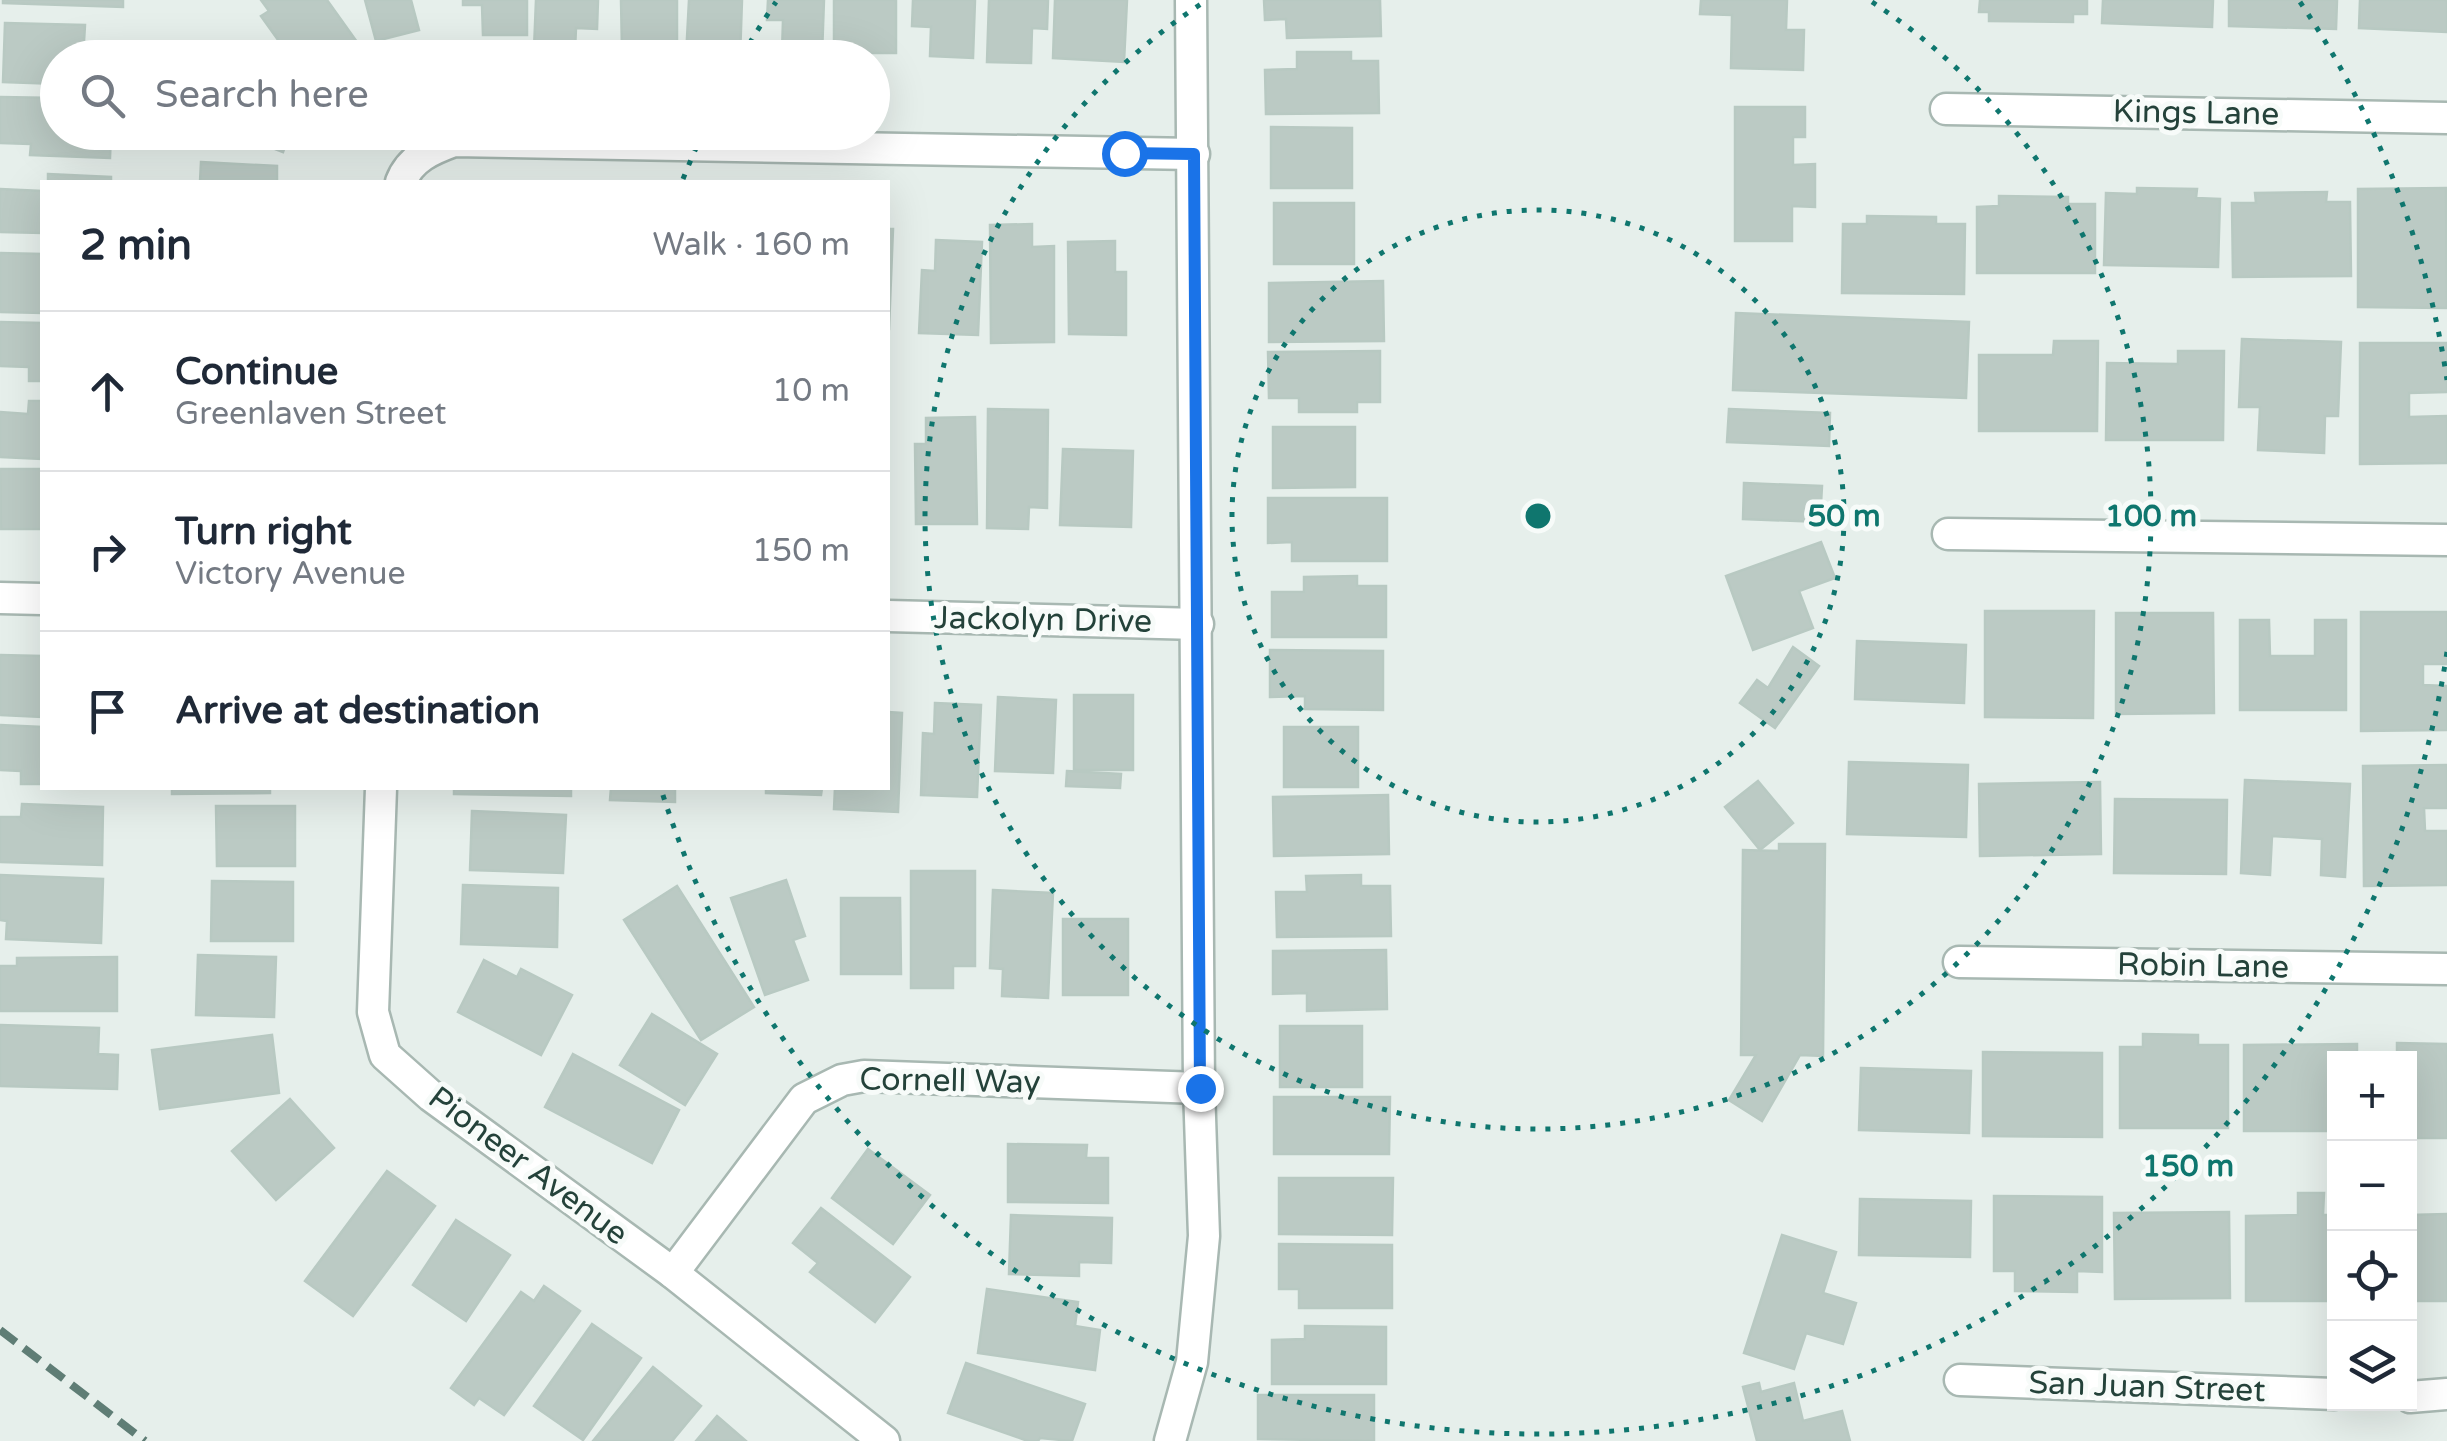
<!DOCTYPE html>
<meta charset="utf-8">
<style>
body{margin:0;font-family:"Varela Round",sans-serif;background:#f6f6f7;color:#1f2937}
.controls{position:absolute;right:30px;bottom:30px;display:grid;overflow:hidden;border-radius:0px;box-shadow:0 10px 40px #0002}
.controls button{width:90px;height:90px;display:grid;place-items:center;padding:0;border:0;border-bottom:2px solid #e0e1e3;background:#fff;color:#1f2937;font:50px sans-serif}
.stop{position:absolute;width:30px;height:30px;margin:-22px;border:8px solid #1a73e8;border-radius:50%;background:#fff}
.stop.end{background:#1a73e8;border-color:#fff;box-shadow:0 2px 10px #0008}
.list{margin:0;padding:0;list-style:none}
h2{display:flex;justify-content:space-between;align-items:center;height:130px;margin:0;padding:0 40px;font-size:42px}
h2 small{font-size:32px;font-weight:400;color:#747a83}
.list li{display:grid;grid-template-columns:65px 1fr auto;gap:30px;align-items:center;box-sizing:border-box;height:160px;padding:0 40px;border-top:2px solid #e0e1e3}
.list b{display:block;font-size:38px;white-space:nowrap}
.list p{margin:0;font-size:32px;white-space:nowrap;color:#747a83}
.list em{font-size:32px;font-style:normal;color:#747a83}
.icon{flex:none;width:55px;height:55px;fill:none;stroke:currentColor;stroke-width:2;stroke-linecap:round;stroke-linejoin:round}
.map{position:relative;flex:none;width:2447px;height:1441px;overflow:hidden}
.search{position:absolute;background:#fff;box-shadow:0 10px 40px #0002;left:40px;top:40px;width:850px;height:110px;display:flex;align-items:center;gap:25px;box-sizing:border-box;padding:0 35px;border-radius:55px;color:#747a83;font-size:38px}
.panel{position:absolute;background:#fff;box-shadow:0 10px 40px #0002;left:40px;top:180px;width:850px;height:610px;border-radius:0px}
.map>svg:first-child{display:block}
</style>
<div class="map">
<svg width="2447" height="1441" viewBox="0 0 2447 1441">
<rect width="100%" height="100%" fill="#e6efeb"/>
<g fill="#bbcac4" stroke="#b8c9c2" stroke-width="2.5">
<polygon points="3,0 123,0 123,7 3,3"/>
<polygon points="261,0 327,0 357,42 336,58 314,58 306,47 291,58 261,16 269,11"/>
<polygon points="365,0 411,0 419,30 376,41"/>
<polygon points="463,0 527,0 527,35 483,35 482,5 463,5"/>
<polygon points="536,0 598,0 597,29 576,28 575,50 534,49"/>
<polygon points="621,0 677,0 677,49 622,50"/>
<polygon points="689,0 742,0 740,58 686,57"/>
<polygon points="768,0 824,0 822,55 782,53 783,20 767,20"/>
<rect x="834" y="0" width="62" height="53"/>
<polygon points="913,0 975,0 973,58 930,56 931,27 912,26"/>
<polygon points="989,0 1048,0 1047,29 1032,28 1031,63 987,62"/>
<polygon points="1055,0 1127,0 1124,62 1053,58"/>
<polygon points="1264,0 1380,0 1381,36 1287,38 1286,19 1265,20"/>
<polygon points="1701,0 1787,0 1786,30 1804,30 1803,70 1731,68 1732,15 1700,14"/>
<polygon points="1980,0 2087,0 2087,14 2073,14 2073,22 1989,21 1989,12 1979,12"/>
<polygon points="2103,0 2213,0 2212,27 2102,23"/>
<polygon points="2229,0 2337,0 2336,29 2229,26"/>
<polygon points="2360,0 2447,0 2447,32 2359,28"/>
<polygon points="5,23 85,25 83,58 58,58 58,84 3,82"/>
<polygon points="1297,52 1351,52 1351,61 1378,61 1379,113 1266,114 1265,70 1297,69"/>
<polygon points="0,97 58,98 58,132 111,132 110,158 30,155 31,144 0,143"/>
<polygon points="1735,107 1805,107 1805,137 1793,137 1793,165 1815,164 1815,207 1792,206 1792,241 1735,241"/>
<polygon points="1271,127 1352,128 1352,188 1271,188"/>
<polygon points="231,132 290,132 283,152"/>
<polygon points="201,162 277,166 277,182 200,182"/>
<polygon points="48,174 111,177 111,182 48,182"/>
<polygon points="2137,188 2197,189 2196,198 2220,199 2218,267 2104,265 2106,193 2137,194"/>
<polygon points="2446,188 2447,308 2358,307 2358,189"/>
<polygon points="0,189 42,191 42,233 0,232"/>
<polygon points="2327,192 2326,202 2350,202 2351,276 2233,277 2232,203 2256,203 2255,193"/>
<polygon points="1999,196 2068,197 2068,204 2095,204 2095,273 1977,273 1977,207 1999,206"/>
<rect x="1274" y="203" width="80" height="61"/>
<polygon points="1867,216 1936,217 1936,224 1965,224 1964,294 1842,293 1843,224 1867,224"/>
<polygon points="1032,224 1032,247 1054,246 1054,342 991,343 990,225"/>
<polygon points="888,229 893,229 889,329 888,329"/>
<polygon points="936,240 982,242 978,335 919,333 922,270 935,271"/>
<polygon points="1115,241 1115,272 1126,272 1126,335 1069,334 1068,242"/>
<polygon points="0,253 42,254 42,313 0,312"/>
<polygon points="1383,281 1384,341 1269,342 1269,283"/>
<polygon points="1736,313 1969,322 1966,398 1733,390"/>
<polygon points="0,322 42,323 42,381 29,381 29,367 0,366"/>
<polygon points="2242,339 2341,342 2338,416 2325,416 2324,453 2258,450 2260,407 2239,407"/>
<polygon points="2054,341 2098,341 2097,431 1979,431 1979,355 2053,355"/>
<polygon points="2360,343 2447,343 2447,392 2409,393 2409,417 2447,416 2447,463 2360,464"/>
<polygon points="1380,351 1380,402 1357,402 1357,412 1299,412 1299,398 1269,398 1268,352"/>
<polygon points="2178,351 2224,351 2223,440 2106,440 2107,363 2178,364"/>
<polygon points="29,401 42,401 42,459 0,457 0,412 28,414"/>
<polygon points="988,409 1048,410 1047,508 1029,507 1028,529 987,528"/>
<polygon points="1729,409 1830,413 1829,446 1727,442"/>
<polygon points="975,417 977,524 916,524 915,444 926,444 926,418"/>
<polygon points="1273,427 1355,427 1355,487 1273,488"/>
<polygon points="1063,449 1133,451 1131,527 1060,525"/>
<polygon points="0,469 42,469 42,529 1,529"/>
<polygon points="1744,483 1822,486 1820,522 1743,519"/>
<polygon points="1268,498 1387,498 1387,561 1292,561 1292,542 1268,543"/>
<polygon points="1821,542 1835,578 1799,591 1813,628 1753,650 1726,576"/>
<polygon points="1357,576 1357,586 1386,586 1386,637 1272,637 1272,592 1304,592 1304,577"/>
<polygon points="1985,611 2094,611 2093,718 1985,717"/>
<polygon points="2361,612 2447,612 2447,664 2423,664 2423,685 2447,686 2447,730 2361,731"/>
<polygon points="2116,613 2213,613 2214,713 2116,714"/>
<polygon points="2240,620 2269,620 2270,656 2315,656 2315,620 2346,620 2346,710 2240,710"/>
<polygon points="1857,641 1966,645 1964,703 1855,699"/>
<polygon points="1793,647 1819,666 1775,728 1740,703 1757,680 1768,688"/>
<polygon points="1270,650 1383,651 1383,710 1305,709 1305,696 1270,697"/>
<polygon points="0,655 42,656 42,717 0,715"/>
<rect x="1074" y="695" width="59" height="75"/>
<polygon points="998,697 1056,700 1053,773 995,771"/>
<polygon points="935,703 981,705 977,797 921,795 923,733 934,734"/>
<polygon points="888,712 902,713 898,812 834,809 835,788 888,788"/>
<polygon points="0,725 42,727 42,784 21,784 21,771 0,770"/>
<rect x="1284" y="727" width="74" height="60"/>
<polygon points="1849,762 1968,765 1966,837 1847,834"/>
<polygon points="2447,765 2447,808 2424,808 2425,831 2447,831 2447,885 2364,886 2363,766"/>
<polygon points="1067,771 1121,774 1120,788 1066,786"/>
<polygon points="2245,780 2350,784 2345,877 2321,875 2322,839 2272,836 2270,875 2241,873"/>
<polygon points="1758,781 1793,823 1760,850 1725,807"/>
<polygon points="2100,782 2101,854 1980,856 1979,784"/>
<polygon points="172,788 270,788 270,793 172,794"/>
<polygon points="454,788 571,788 571,796 454,794"/>
<polygon points="611,788 675,788 675,802 610,800"/>
<polygon points="766,788 822,788 821,795 766,793"/>
<polygon points="1388,795 1389,854 1274,856 1273,797"/>
<polygon points="2115,799 2227,800 2226,874 2114,873"/>
<polygon points="22,804 103,807 102,865 0,862 0,817 21,817"/>
<polygon points="216,806 295,806 295,866 217,866"/>
<polygon points="472,811 566,815 563,873 470,870"/>
<polygon points="1779,844 1825,844 1823,1056 1800,1055 1762,1121 1729,1100 1756,1055 1741,1055 1743,850 1779,851"/>
<polygon points="911,871 975,871 975,966 953,966 953,988 911,988"/>
<polygon points="0,875 103,879 101,943 6,939 7,921 0,920"/>
<polygon points="1361,875 1361,886 1390,886 1391,936 1277,937 1276,892 1307,892 1306,876"/>
<polygon points="786,880 805,936 793,940 808,980 765,995 731,898"/>
<polygon points="212,881 293,882 293,941 211,941"/>
<polygon points="463,885 558,888 557,947 461,944"/>
<polygon points="677,886 754,1007 701,1040 624,920"/>
<polygon points="993,890 1053,893 1048,998 1002,996 1003,969 990,968"/>
<polygon points="841,898 900,898 901,974 841,974"/>
<rect x="1063" y="919" width="65" height="76"/>
<polygon points="1386,950 1387,1009 1307,1011 1307,993 1273,994 1273,951"/>
<polygon points="198,955 276,957 274,1017 196,1015"/>
<polygon points="117,957 117,1011 0,1011 0,966 17,966 17,958"/>
<polygon points="484,960 517,977 521,969 572,995 541,1055 458,1012"/>
<polygon points="652,1014 717,1054 685,1105 620,1065"/>
<polygon points="0,1025 99,1028 98,1054 118,1055 117,1089 0,1086"/>
<rect x="1280" y="1026" width="82" height="61"/>
<polygon points="2143,1034 2198,1035 2198,1045 2228,1045 2228,1128 2120,1128 2120,1047 2143,1047"/>
<polygon points="272,1035 279,1093 160,1109 152,1050"/>
<polygon points="2397,1043 2447,1044 2447,1138 2410,1138 2410,1058 2369,1058 2369,1055 2397,1054"/>
<polygon points="2357,1044 2357,1058 2334,1058 2334,1131 2244,1131 2244,1045"/>
<polygon points="1983,1052 2102,1053 2102,1137 1983,1136"/>
<polygon points="573,1054 679,1110 652,1163 545,1107"/>
<polygon points="1861,1068 1971,1071 1969,1133 1859,1130"/>
<polygon points="1274,1097 1390,1097 1389,1154 1274,1154"/>
<polygon points="290,1099 334,1148 276,1200 232,1151"/>
<polygon points="1008,1144 1087,1145 1086,1158 1108,1158 1108,1203 1008,1202"/>
<polygon points="868,1149 930,1195 893,1244 832,1198"/>
<polygon points="387,1171 435,1206 353,1316 305,1281"/>
<polygon points="1279,1178 1393,1178 1392,1235 1279,1234"/>
<polygon points="2298,1193 2324,1193 2323,1215 2334,1215 2334,1301 2246,1301 2246,1216 2298,1215"/>
<polygon points="1994,1196 2102,1197 2102,1272 2077,1271 2077,1292 2015,1291 2015,1271 1994,1271"/>
<polygon points="1860,1199 1971,1201 1970,1257 1859,1255"/>
<polygon points="821,1208 910,1277 875,1322 810,1272 818,1263 793,1243"/>
<polygon points="2229,1212 2230,1298 2115,1299 2114,1213"/>
<polygon points="2447,1214 2447,1301 2410,1301 2410,1215"/>
<polygon points="1011,1215 1112,1218 1111,1263 1079,1262 1079,1276 1009,1274"/>
<polygon points="456,1220 510,1255 466,1321 413,1285"/>
<polygon points="1782,1235 1836,1252 1823,1293 1856,1303 1843,1344 1806,1333 1794,1369 1744,1353"/>
<polygon points="1279,1244 1392,1245 1392,1308 1299,1308 1299,1289 1279,1289"/>
<polygon points="544,1286 580,1311 504,1415 479,1398 474,1405 451,1388 521,1292 534,1301"/>
<polygon points="987,1289 1078,1302 1075,1326 1100,1330 1095,1370 978,1353"/>
<polygon points="592,1324 641,1358 583,1440 534,1406"/>
<polygon points="1305,1326 1386,1327 1386,1384 1272,1384 1272,1340 1305,1339"/>
<polygon points="966,1363 1085,1404 1072,1441 1040,1438 1038,1441 1028,1441 948,1413"/>
<polygon points="653,1367 701,1406 672,1441 593,1441"/>
<polygon points="1759,1383 1761,1392 1794,1383 1803,1421 1842,1411 1850,1441 1757,1441 1743,1387"/>
<polygon points="1258,1395 1374,1395 1374,1441 1258,1439"/>
<polygon points="717,1416 746,1441 696,1441"/>
</g>
<g fill="none" stroke-linecap="round" stroke-linejoin="round">
<g stroke="#a8b8b2" stroke-width="35">
<g id="minor">
<polyline points="1946,109 2447,118"/>
<path d="M401,182C410,158 432,149 454,141L1194,154"/>
<polyline points="1948,534 2447,540"/>
<polyline points="0,598 42,599"/>
<polyline points="888,616 1198,624"/>
<polyline points="381,788 373,1012 385,1055 431,1096 673,1273 884,1441"/>
<polyline points="1959,962 2447,969"/>
<polyline points="673,1273 804,1099 842,1080 864,1076 1199,1088"/>
<polyline points="1960,1380 2334,1394"/>
<polyline points="2410,1397 2447,1394"/>
<polyline points="1170,1441 1192,1362 1204,1236 1199,1088 1191,0"/>
</g>
</g>
<use href="#minor" stroke="#fff" stroke-width="30"/>
<polyline stroke="#5f7d75" stroke-width="8" stroke-dasharray="20 10" stroke-linecap="butt" points="0,1330 145,1441"/>
</g>
<g fill="none" stroke-linecap="round" stroke-linejoin="round">
<polyline stroke="#1a73e8" stroke-width="12" points="1124,153 1194,154 1200,1088"/>
</g>
<g fill="none" stroke="#0f766e" stroke-width="5" stroke-dasharray="5 10">
<circle cx="1538" cy="516" r="306"/>
<path d="M1872 2A613 613 0 1 1 1204 2"/>
<path d="M2447 652A919 919 0 0 1 662 792M683 179A919 919 0 0 1 702 135M742 56A919 919 0 0 1 776 2M2300 2A919 919 0 0 1 2447 380"/>
</g>
<g text-anchor="middle" dominant-baseline="central" stroke-width="10" stroke-linejoin="round" paint-order="stroke">
<g font-size="32" fill="#24423a" stroke="#f7fbf9">
<text transform="translate(2196 113) rotate(1)">Kings Lane</text>
<text transform="translate(1043 620) rotate(1)">Jackolyn Drive</text>
<text transform="translate(2203 966) rotate(1)">Robin Lane</text>
<text transform="translate(950 1081) rotate(1)">Cornell Way</text>
<text transform="translate(528 1166) rotate(37)">Pioneer Avenue</text>
<text transform="translate(2147 1387) rotate(2)">San Juan Street</text>
</g>
</g>
<circle cx="1538" cy="516" r="15" fill="#0f766e" stroke="#f7fbf9" stroke-width="5"/>
<g font-size="30" text-anchor="middle" font-weight="bold" fill="#0f766e" stroke="#f7fbf9" stroke-width="10" stroke-linejoin="round" paint-order="stroke">
<text x="1844" y="526">50 m</text>
<text x="2151" y="526">100 m</text>
<text x="2188" y="1176">150 m</text>
</g>
</svg>
<div class="controls">
<button>+</button>
<button>−</button>
<button><svg class="icon" aria-label="locate" viewBox="0 0 24 24"><circle cx="12" cy="12" r="6"/><path d="M12 2v4M12 18v4M2 12h4M18 12h4"/></svg></button>
<button><svg class="icon" aria-label="layers" viewBox="0 0 24 24"><path d="M12 4l9 5-9 5-9-5zM3 14l9 5 9-5"/></svg></button>
</div>
<div class="stop" style="left:1124px;top:153px"></div>
<div class="stop end" style="left:1200px;top:1088px"></div>
<div class="search"><svg class="icon" aria-label="search" viewBox="0 0 24 24"><circle cx="10" cy="10" r="6"/><path d="M15 15l6 6"/></svg>Search here</div>
<section class="panel">
<h2>2 min<small>Walk · 160 m</small></h2>
<ul class="list">
<li><svg class="icon" aria-label="ahead" viewBox="0 0 24 24"><path d="M12 20V5M6 11l6-6 6 6"/></svg><div><b>Continue</b><p>Greenlaven Street</p></div><em>10 m</em></li>
<li><svg class="icon" aria-label="right" viewBox="0 0 24 24"><path d="M7 20v-9h11M14 6l5 5-5 5"/></svg><div><b>Turn right</b><p>Victory Avenue</p></div><em>150 m</em></li>
<li><svg class="icon" aria-label="arrive" viewBox="0 0 24 24"><path d="M6 21V4h12l-3 4 3 4H6"/></svg><div><b>Arrive at destination</b></div></li>
</ul>
</section>
</div>
